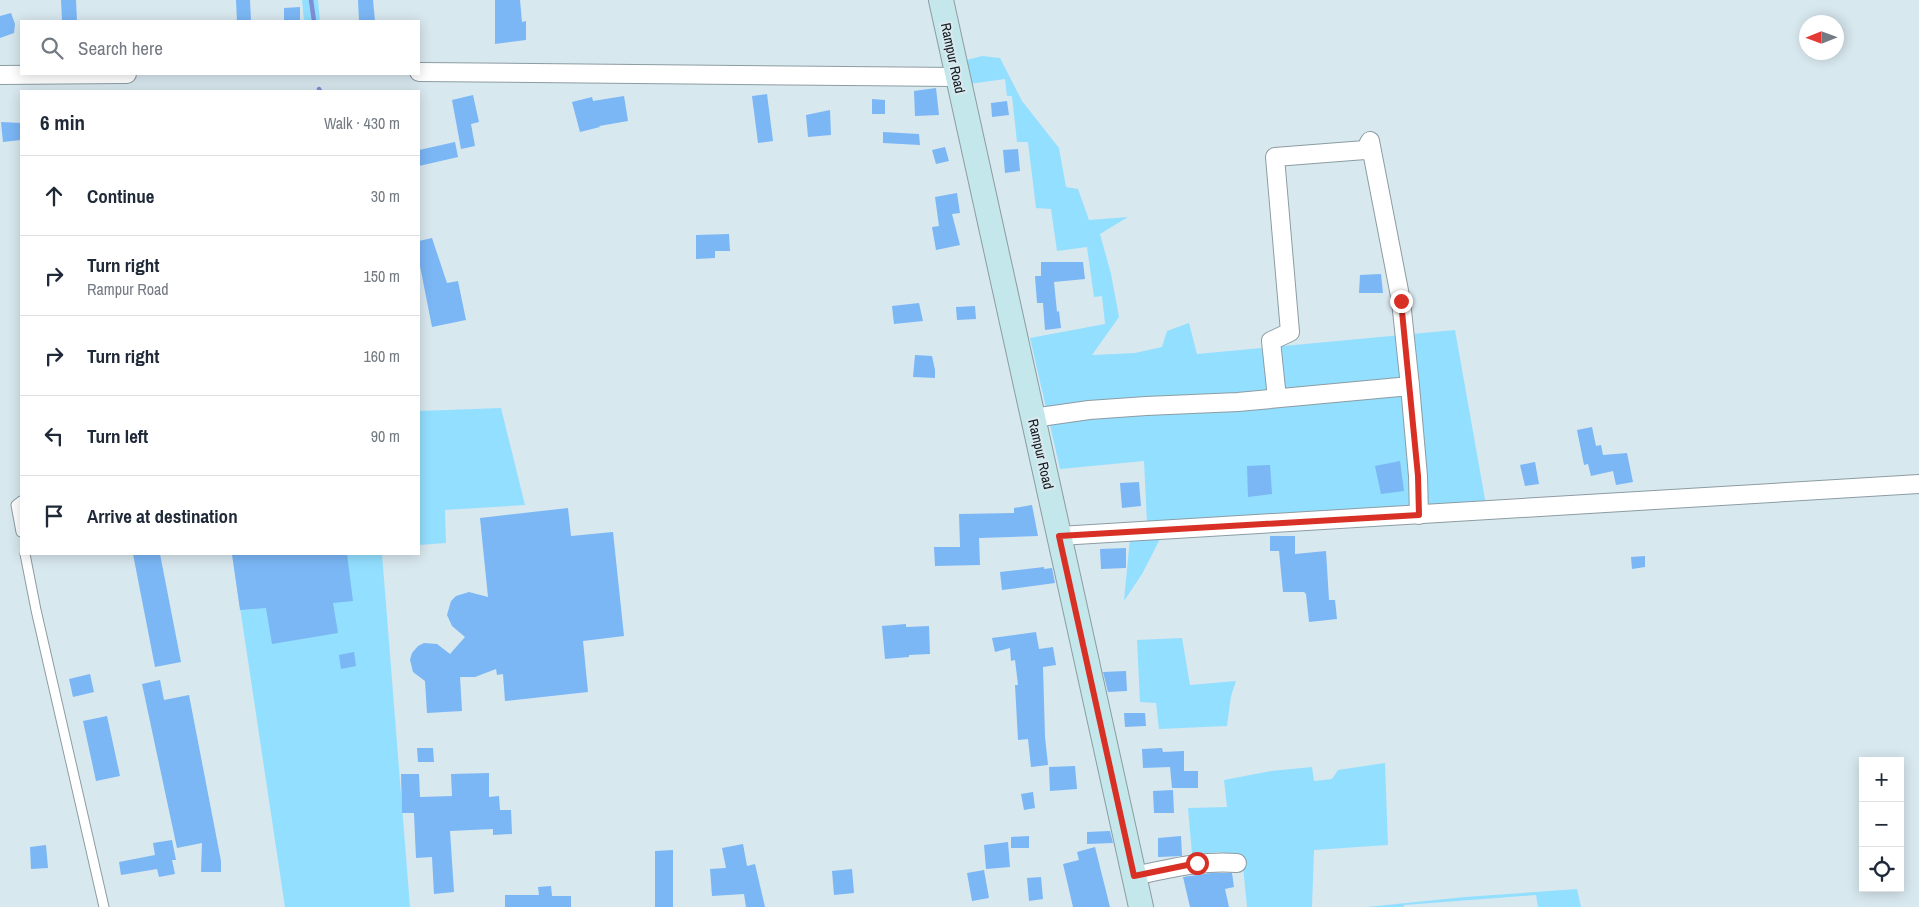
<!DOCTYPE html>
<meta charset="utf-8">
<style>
body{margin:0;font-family:"Archivo Narrow",sans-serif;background:#f6f6f7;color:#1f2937}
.controls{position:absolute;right:15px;bottom:15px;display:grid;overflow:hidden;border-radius:0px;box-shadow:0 2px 12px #0003}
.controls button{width:45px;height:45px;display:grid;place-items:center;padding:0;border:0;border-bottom:1px solid #e0e1e3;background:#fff;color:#1f2937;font:25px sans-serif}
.compass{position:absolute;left:1799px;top:15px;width:45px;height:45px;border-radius:50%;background:#fff;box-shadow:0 2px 12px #0003;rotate:269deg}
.stop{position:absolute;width:15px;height:15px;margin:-11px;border:4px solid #d93025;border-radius:50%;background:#fff}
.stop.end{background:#d93025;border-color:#fff;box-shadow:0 1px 5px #0008}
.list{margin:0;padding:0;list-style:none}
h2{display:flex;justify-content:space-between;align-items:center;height:65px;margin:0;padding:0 20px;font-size:21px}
h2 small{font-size:16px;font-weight:400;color:#747a83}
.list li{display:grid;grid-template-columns:32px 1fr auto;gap:15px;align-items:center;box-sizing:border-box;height:80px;padding:0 20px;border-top:1px solid #e0e1e3}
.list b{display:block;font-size:19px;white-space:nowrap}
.list p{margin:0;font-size:16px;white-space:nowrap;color:#747a83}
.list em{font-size:16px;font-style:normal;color:#747a83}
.icon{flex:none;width:28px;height:28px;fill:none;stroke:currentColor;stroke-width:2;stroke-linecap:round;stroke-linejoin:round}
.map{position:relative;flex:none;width:1919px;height:907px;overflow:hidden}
.search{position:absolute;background:#fff;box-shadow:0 2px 12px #0003;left:20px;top:20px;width:400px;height:55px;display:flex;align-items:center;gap:12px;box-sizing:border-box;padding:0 18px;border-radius:0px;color:#747a83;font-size:19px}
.panel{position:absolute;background:#fff;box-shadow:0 2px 12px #0003;left:20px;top:90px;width:400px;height:465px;border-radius:0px}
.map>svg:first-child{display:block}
</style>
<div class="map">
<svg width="1919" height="907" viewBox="0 0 1919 907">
<rect width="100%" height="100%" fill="#d8e8ef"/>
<g fill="#93dfff">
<polygon points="302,0 318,0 320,21 304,21"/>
<polygon points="982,56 1000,58 1022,101 1059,148 1066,187 1078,189 1089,220 1128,217 1100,234 1111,274 1119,317 1092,355 1135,353 1162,347 1167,331 1189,323 1197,354 1455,330 1486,505 1147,524 1144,461 1060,469 1030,338 1105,324 1102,296 1094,297 1087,247 1057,251 1051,209 1036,208 1028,142 1017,142 1012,96 1007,96 1005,79 969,84 963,61"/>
<polygon points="501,408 525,505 445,510 446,543 419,545 419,411"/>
<polygon points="1161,537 1142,574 1124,601 1130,538"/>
<polygon points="232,554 382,554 410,907 285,907"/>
<polygon points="1182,638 1190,685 1236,681 1231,696 1227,726 1159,729 1156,703 1140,702 1137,640"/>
<polygon points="1385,763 1388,845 1314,850 1312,907 1247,907 1242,856 1219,852 1192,854 1188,808 1227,807 1224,780 1271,771 1312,767 1314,781 1332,779 1338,770"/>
<polygon points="1577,889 1581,907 1538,907 1536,895 1404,905 1404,907 1367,907 1465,897"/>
</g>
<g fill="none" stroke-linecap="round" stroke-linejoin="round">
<g stroke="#808ed7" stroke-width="4.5">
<polyline points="311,0 314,21"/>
<polyline points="319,89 320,91"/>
</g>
</g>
<g fill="#7bb6f5">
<polygon points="61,0 76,0 77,21 62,21"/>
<polygon points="236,0 250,0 251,21 237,21"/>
<polygon points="358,0 373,0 375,21 359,21"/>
<polygon points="495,0 520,0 522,22 526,21 526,40 495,44"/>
<polygon points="300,7 300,21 284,21 284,8"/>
<polygon points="11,13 15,24 14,33 0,38 0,16"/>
<polygon points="936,88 939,115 915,116 914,91"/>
<polygon points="767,94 773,141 758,143 752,96"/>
<polygon points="473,95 479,122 471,124 475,146 461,149 452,100"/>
<polygon points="624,96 628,121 599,126 600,127 580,132 572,102 592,97 593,101"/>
<polygon points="872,99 885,100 885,114 872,114"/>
<polygon points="1007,101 1009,115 992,117 991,103"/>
<polygon points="830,110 831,135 808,137 806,115"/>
<polygon points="1,122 21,123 21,140 3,142"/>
<polygon points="883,132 919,134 920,145 883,143"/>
<polygon points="455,142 458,157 419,166 419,150"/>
<polygon points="945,147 949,161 936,164 932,150"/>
<polygon points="1018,149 1020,171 1005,173 1003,150"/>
<polygon points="957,193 960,213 952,214 960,245 936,250 932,227 939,226 935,197"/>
<polygon points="729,234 730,251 715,251 715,258 696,259 696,235"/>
<polygon points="432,238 447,283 458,281 466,320 432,327 419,261 419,241"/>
<polygon points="1041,262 1083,262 1085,279 1054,282 1057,312 1059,311 1061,328 1045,330 1043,303 1037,303 1035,276 1041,276"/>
<polygon points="1381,274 1383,293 1359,293 1360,275"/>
<polygon points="919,303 923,321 894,324 892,306"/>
<polygon points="975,306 976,319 957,320 956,307"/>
<polygon points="915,355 932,356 935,370 935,378 913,377"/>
<polygon points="1592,427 1596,446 1601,445 1603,455 1627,453 1633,482 1616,485 1613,471 1591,476 1588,464 1584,465 1577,430"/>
<polygon points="1400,461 1404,491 1381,494 1375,466"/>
<polygon points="1535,462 1539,484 1525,486 1520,465"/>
<polygon points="1270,465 1272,494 1248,497 1247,466"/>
<polygon points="1139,482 1141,506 1122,508 1120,483"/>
<polygon points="1032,505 1038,536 979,538 980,565 935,566 934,547 960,547 959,514 1014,513 1014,508"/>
<polygon points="568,508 571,536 613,532 624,636 583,641 588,692 505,701 503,674 497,675 496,669 475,677 460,677 462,711 427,713 425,681 413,672 410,660 412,653 418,646 424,643 437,644 450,654 465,637 452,626 447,615 451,601 456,596 469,592 488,597 480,518"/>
<polygon points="1270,536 1295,536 1295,554 1326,551 1329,600 1335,600 1337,619 1309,622 1306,594 1304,592 1283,592 1279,551 1270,551"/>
<polygon points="1126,548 1126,568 1101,569 1100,549"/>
<polygon points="133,554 160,554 181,662 155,667"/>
<polygon points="232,554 347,554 353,601 333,603 338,633 272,644 266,608 240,610"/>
<polygon points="1645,556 1645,567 1632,569 1631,557"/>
<polygon points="1044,567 1044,569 1052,568 1055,583 1002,590 1000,572"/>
<polygon points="906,624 906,627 929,626 930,654 909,655 909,657 885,659 882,626"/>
<polygon points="1036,632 1039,649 1053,647 1056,665 1043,667 1045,737 1048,765 1031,767 1028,739 1018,740 1015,685 1018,685 1015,660 1011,661 1010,648 995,652 992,638"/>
<polygon points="354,652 356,666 341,669 339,655"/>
<polygon points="1126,671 1127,691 1108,692 1103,672"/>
<polygon points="90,674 94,692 73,697 69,679"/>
<polygon points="160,680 164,700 189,695 221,861 221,872 201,872 202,843 177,848 142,684"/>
<polygon points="1124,713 1145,713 1146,726 1125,727"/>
<polygon points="107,716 120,776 96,781 83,721"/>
<polygon points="417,748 433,748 434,762 418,762"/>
<polygon points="1162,748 1163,752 1184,751 1184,771 1198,771 1198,788 1172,788 1170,767 1143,768 1142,749"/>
<polygon points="1075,766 1077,789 1050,791 1049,767"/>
<polygon points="489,773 489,797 499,796 500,810 511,810 512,834 493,835 493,829 450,831 454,892 434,894 432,857 416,858 414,813 402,813 401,774 419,774 420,797 452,796 451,774"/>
<polygon points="1173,790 1174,813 1154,813 1153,791"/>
<polygon points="1033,792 1035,808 1024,810 1021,794"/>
<polygon points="1110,831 1113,843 1087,844 1087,832"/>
<polygon points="1029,836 1029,848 1011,848 1011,837"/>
<polygon points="1181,836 1182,856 1158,857 1158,838"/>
<polygon points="172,840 176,860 172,860 175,874 159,877 157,869 121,875 119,862 155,855 153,843"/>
<polygon points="1008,842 1010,867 986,869 984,845"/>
<polygon points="743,844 747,866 755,864 765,907 746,907 744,894 712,896 710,869 726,868 722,848"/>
<polygon points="46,845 48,868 31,869 30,847"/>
<polygon points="1095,847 1110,907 1073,907 1063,864 1079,860 1077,852"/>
<polygon points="673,850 673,907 655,907 655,851"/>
<polygon points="852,869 854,893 834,895 832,871"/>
<polygon points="984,870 989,898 972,901 967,873"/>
<polygon points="1211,873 1232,873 1234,887 1225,889 1229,907 1190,907 1183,877"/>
<polygon points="1041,877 1043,899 1029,901 1027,878"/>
<polygon points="551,886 552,896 571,896 571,907 505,907 505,895 539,895 538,887"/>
</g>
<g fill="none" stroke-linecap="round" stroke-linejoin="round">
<g stroke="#8c9ca2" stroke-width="11">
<g id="lane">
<polyline points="21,501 16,505 21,532"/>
<polyline points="25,554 36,610 104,907"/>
</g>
</g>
<g stroke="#8c9ca2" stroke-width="20">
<g id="street">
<polyline points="419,72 957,77"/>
<polyline points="0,75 127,74"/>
<polyline points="1277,398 1271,341 1290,332 1275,157 1365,150 1370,141 1401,301 1410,386"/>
<polyline points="1033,418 1089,410 1146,406 1238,402 1410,386 1418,476 1419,515"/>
<polyline points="1059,536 1919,484"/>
<path d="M1134,876C1168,869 1201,860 1237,863"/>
</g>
</g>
<g stroke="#8c9ca2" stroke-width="26">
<polyline id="secondary" points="941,0 1141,907"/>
</g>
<use href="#lane" stroke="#fff" stroke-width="9"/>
<use href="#street" stroke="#fff" stroke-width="18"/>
<use href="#secondary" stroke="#c3e7ea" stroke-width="24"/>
</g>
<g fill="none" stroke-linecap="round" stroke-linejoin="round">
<polyline stroke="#d93025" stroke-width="6" points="1197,863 1134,876 1059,536 1419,515 1418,476 1401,301"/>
</g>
<g text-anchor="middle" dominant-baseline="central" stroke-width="4.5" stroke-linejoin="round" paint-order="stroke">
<g font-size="14" fill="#12181b" stroke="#d8e8ef">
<text transform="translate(953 58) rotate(78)">Rampur Road</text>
<text transform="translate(1041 454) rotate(77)">Rampur Road</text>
</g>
</g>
</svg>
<div class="controls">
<button>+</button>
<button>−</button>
<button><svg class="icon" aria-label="locate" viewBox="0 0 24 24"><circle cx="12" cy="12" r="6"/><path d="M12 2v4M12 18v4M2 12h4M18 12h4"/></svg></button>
</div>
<svg class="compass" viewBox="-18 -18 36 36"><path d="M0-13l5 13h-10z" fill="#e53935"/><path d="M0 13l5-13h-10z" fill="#747a83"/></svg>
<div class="stop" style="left:1197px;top:863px"></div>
<div class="stop end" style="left:1401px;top:301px"></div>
<div class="search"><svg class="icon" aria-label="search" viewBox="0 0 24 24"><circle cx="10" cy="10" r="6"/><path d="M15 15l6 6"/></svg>Search here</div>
<section class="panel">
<h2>6 min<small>Walk · 430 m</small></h2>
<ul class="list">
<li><svg class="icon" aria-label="ahead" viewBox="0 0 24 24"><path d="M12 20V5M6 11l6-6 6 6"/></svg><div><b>Continue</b></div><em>30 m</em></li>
<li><svg class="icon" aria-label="right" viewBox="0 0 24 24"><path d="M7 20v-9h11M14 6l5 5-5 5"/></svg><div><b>Turn right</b><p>Rampur Road</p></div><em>150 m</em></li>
<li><svg class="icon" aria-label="right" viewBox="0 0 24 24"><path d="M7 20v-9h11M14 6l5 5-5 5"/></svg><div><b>Turn right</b></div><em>160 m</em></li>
<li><svg class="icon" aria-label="left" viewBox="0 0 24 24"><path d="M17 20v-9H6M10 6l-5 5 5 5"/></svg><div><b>Turn left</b></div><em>90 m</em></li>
<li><svg class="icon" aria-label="arrive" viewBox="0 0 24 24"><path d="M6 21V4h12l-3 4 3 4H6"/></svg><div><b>Arrive at destination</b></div></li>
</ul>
</section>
</div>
